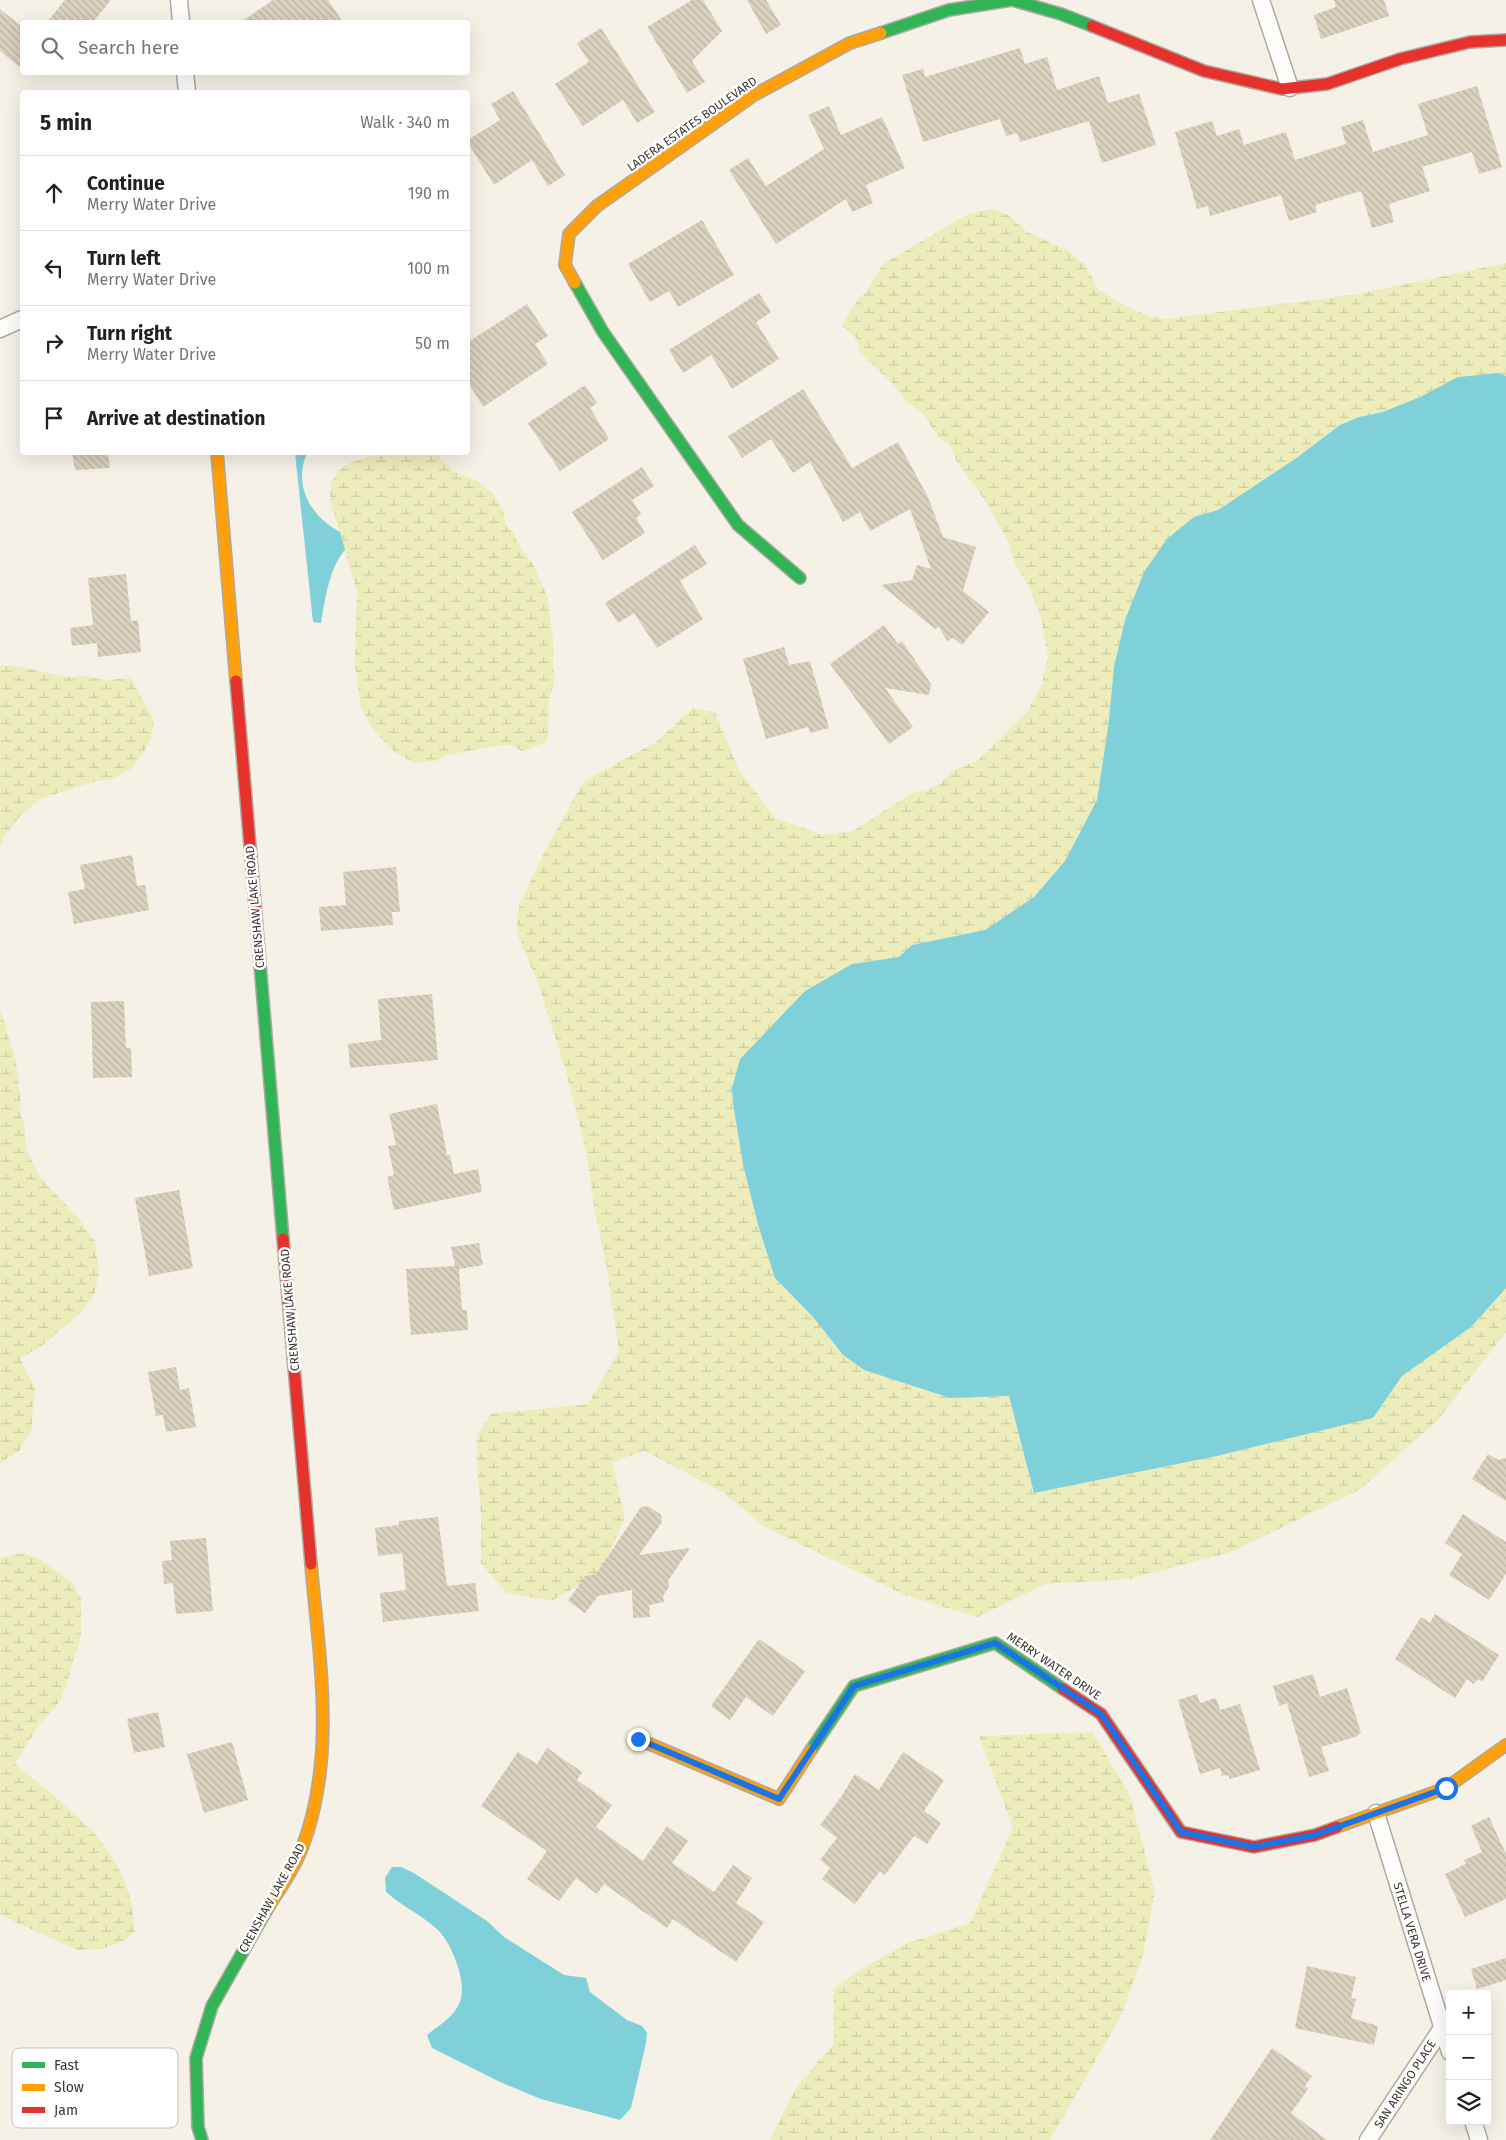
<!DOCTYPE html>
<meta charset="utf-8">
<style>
body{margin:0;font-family:"Fira Sans",sans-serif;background:#f2f2f2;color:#202124}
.controls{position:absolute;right:15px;bottom:15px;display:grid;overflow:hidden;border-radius:5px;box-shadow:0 5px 20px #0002}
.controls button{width:45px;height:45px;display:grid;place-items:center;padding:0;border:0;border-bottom:1px solid #e0e0e0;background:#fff;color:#202124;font:25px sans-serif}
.stop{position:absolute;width:15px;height:15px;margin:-11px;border:4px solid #1a73e8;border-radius:50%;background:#fff}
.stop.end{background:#1a73e8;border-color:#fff;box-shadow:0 1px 5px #0008}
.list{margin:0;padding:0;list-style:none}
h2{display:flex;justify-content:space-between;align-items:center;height:65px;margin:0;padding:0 20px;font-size:21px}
h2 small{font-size:16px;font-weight:400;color:#757577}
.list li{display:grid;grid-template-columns:32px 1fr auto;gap:15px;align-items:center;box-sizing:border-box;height:75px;padding:0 20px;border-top:1px solid #e0e0e0}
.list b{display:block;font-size:19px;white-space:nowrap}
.list p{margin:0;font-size:16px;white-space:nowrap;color:#757577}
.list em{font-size:16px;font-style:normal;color:#757577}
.icon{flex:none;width:28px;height:28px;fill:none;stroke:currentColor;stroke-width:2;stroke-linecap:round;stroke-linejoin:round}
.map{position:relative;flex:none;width:1506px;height:2140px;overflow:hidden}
.search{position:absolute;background:#fff;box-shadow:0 5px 20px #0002;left:20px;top:20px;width:450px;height:55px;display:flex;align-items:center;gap:12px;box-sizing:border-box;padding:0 18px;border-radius:5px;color:#757577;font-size:19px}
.panel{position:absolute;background:#fff;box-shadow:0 5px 20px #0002;left:20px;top:90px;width:450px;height:365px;border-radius:5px}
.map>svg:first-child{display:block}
</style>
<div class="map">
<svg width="1506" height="2140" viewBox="0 0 1506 2140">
<defs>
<pattern id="wetland-marsh" width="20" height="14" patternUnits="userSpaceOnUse" patternTransform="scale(1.25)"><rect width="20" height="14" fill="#ededbc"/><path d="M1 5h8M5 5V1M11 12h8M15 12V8" fill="none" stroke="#cccca2"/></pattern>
<pattern id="building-back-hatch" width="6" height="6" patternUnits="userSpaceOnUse" patternTransform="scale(1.25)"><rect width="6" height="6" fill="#dad1be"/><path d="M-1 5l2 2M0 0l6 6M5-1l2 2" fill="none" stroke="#bcb4a4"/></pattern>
</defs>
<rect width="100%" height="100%" fill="#f6f1e7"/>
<g fill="url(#wetland-marsh)">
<polygon points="994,209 1011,217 1027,232 1067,250 1085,264 1099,290 1123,305 1149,316 1167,319 1358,294 1506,263 1506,376 1499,373 1458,377 1420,397 1383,412 1359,417 1340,425 1295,459 1218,510 1194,517 1144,572 1125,620 1114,667 1108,728 1097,800 1065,861 1034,897 985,930 912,945 899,957 852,964 805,991 740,1059 732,1088 733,1104 743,1165 759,1228 775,1278 814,1318 843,1355 864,1370 950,1398 1009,1396 1034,1493 1217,1456 1373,1418 1402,1376 1471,1327 1506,1288 1506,1332 1437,1421 1359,1490 1231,1552 1129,1579 1046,1584 977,1617 907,1596 765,1527 722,1492 645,1451 612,1462 625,1518 600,1574 551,1601 506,1593 481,1563 481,1515 477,1467 477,1435 491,1414 588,1404 619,1351 606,1263 595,1212 586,1150 565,1068 539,986 517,933 519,905 547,847 584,781 656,742 693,708 715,712 739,770 775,818 823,835 853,831 912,793 925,791 940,784 953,770 977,761 1028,711 1042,684 1048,657 1041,617 1029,587 1015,564 1009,543 987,503 957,462 949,445 938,437 923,414 907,402 893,384 860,353 857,339 843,326 845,319 860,297 867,291 883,264 968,214"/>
<polygon points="383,453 436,453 452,470 477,481 493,493 503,512 507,527 514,533 518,544 533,564 547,596 553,640 554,685 549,697 548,737 545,743 522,751 510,745 496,746 448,755 436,761 414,763 394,752 373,729 361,707 355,665 357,592 330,500 331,483 340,469 349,463"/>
<polygon points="0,666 16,666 67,677 82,676 107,680 131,678 154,720 151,739 143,754 130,770 112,779 97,781 42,798 22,814 5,835 0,848"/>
<polygon points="0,1008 16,1062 21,1104 19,1110 25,1127 26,1149 40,1177 79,1219 95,1241 99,1273 94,1296 81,1313 40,1347 20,1358 35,1388 31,1432 19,1451 0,1463"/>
<path d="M24,1553L41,1560L73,1583L81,1599V1636L61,1700L39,1725L15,1764C59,1801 112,1835 129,1894C133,1906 133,1920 135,1932L120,1943L101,1949L77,1950L0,1915V1558Z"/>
<polygon points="1093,1732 1130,1796 1155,1892 1143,1955 1121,2016 1050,2140 770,2140 796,2088 834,2043 833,1989 863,1968 908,1943 970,1923 1013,1828 979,1736"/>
</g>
<g fill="#80d0d9">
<polygon points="1499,373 1506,376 1506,1288 1471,1327 1402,1376 1373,1418 1217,1456 1034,1493 1009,1396 950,1398 864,1370 843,1355 814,1318 775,1278 759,1228 743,1165 733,1104 732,1088 740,1059 805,991 852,964 899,957 912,945 985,930 1034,897 1065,861 1097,800 1108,728 1114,667 1125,620 1144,572 1167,539 1194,517 1218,510 1295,459 1340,425 1359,417 1383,412 1420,397 1458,377"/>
<path d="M295,453H307C293,485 310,516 340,532L345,550C329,568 325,600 321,623L313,622Z"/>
<path d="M392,1867H401L414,1873L487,1921L504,1937L564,1975L586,1978L590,1992L627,2020L642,2026L647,2033L646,2043L631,2108L620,2120L541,2099L500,2082L432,2048L427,2035C438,2026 451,2019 458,2006C470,1987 452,1943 437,1929C421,1915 402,1906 386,1892L385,1878Z"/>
</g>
<g fill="url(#building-back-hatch)">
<polygon points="65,0 111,0 93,22 47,22"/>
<polygon points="273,0 328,0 343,22 241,22"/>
<polygon points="692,0 703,0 722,31 692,61 705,82 687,93 647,27"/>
<polygon points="747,0 766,0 781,25 766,34"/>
<polygon points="1334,0 1384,0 1389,16 1321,39 1314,15 1336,7"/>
<polygon points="0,9 22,27 22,69 0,51"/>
<polygon points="601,28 655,112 637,123 623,100 583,126 555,84 589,62 577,43"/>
<polygon points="1020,48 1025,64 1047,57 1057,90 1099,76 1108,103 1139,94 1156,145 1102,163 1089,121 1020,142 1017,133 1006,136 1000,119 923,142 902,75 923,69 925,77"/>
<polygon points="1477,86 1502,167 1479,174 1472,152 1422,167 1430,191 1389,204 1394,222 1372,228 1361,191 1315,205 1317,212 1289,221 1281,195 1210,216 1208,206 1197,209 1175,132 1212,121 1217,136 1239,129 1244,145 1286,132 1295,160 1346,144 1341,127 1363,120 1373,152 1428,135 1418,104"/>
<polygon points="513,91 565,175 548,186 532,160 494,185 468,143 468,140 500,120 491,104"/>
<polygon points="829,106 841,135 882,117 905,168 866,185 873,203 852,212 846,199 776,244 729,170 748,158 766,186 824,149 808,115"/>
<polygon points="702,220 734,275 678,307 669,291 650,302 628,264"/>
<polygon points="759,293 771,312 756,322 779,359 732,389 711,355 683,373 669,350"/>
<polygon points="527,304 548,336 535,344 548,364 483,407 468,382 468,342"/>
<polygon points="585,385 597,403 590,408 609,439 560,471 528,423"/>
<polygon points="803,389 852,468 898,442 928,497 943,537 976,547 963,591 989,612 962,645 953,638 947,641 939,627 935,629 881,585 912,580 917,565 931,569 910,509 870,531 860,512 843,522 810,462 793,473 771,439 742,458 728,436"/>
<polygon points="72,452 108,452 110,468 75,470"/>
<polygon points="642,467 654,486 632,500 641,514 636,518 645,533 603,560 572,512"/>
<polygon points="695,545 707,564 680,581 703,619 657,648 634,613 618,623 605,603"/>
<polygon points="126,574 131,621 138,620 141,652 98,657 97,643 72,646 70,628 93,625 88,578"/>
<polygon points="884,625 898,644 902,641 931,684 929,695 885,688 913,727 889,744 830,664"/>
<polygon points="784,647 789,665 810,661 829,728 810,733 808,727 766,739 743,659"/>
<polygon points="132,855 137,886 145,885 149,910 74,924 68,892 85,889 80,865"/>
<polygon points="396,867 400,912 392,912 393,925 321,931 319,907 346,905 343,872"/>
<polygon points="432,994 438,1060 350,1068 348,1044 381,1040 378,999"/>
<polygon points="124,1001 126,1048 131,1048 132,1077 93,1078 91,1002"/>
<polygon points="437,1104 447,1155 450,1155 454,1174 478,1169 482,1192 394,1210 387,1177 394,1175 388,1146 396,1145 389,1114"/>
<polygon points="179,1190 193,1268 149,1276 135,1198"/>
<polygon points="479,1243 483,1265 459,1269 462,1310 467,1310 468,1330 411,1335 406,1269 455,1266 451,1247"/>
<polygon points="176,1367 180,1390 189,1388 196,1427 166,1432 163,1415 156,1416 148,1372"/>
<polygon points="1488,1454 1498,1460 1506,1458 1506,1501 1472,1479"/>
<polygon points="648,1506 661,1515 662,1522 639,1555 690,1548 668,1581 669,1587 663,1596 664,1602 649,1605 650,1617 633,1618 632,1590 598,1596 585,1613 568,1601 585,1576 596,1574 641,1507"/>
<polygon points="1463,1514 1506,1542 1506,1574 1489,1600 1449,1575 1462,1554 1445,1543"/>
<polygon points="438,1517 447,1586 475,1583 479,1611 383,1622 380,1593 406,1590 402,1553 378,1556 375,1528 399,1525 399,1521"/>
<polygon points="206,1538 213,1611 176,1614 173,1583 164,1584 162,1561 172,1560 170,1541"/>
<polygon points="1435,1614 1499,1655 1482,1682 1478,1679 1474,1684 1467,1679 1455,1698 1395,1659 1421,1617 1430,1623"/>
<polygon points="759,1639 805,1671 773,1716 746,1697 730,1720 711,1706"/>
<polygon points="1313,1674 1320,1697 1347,1688 1361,1733 1358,1734 1358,1736 1321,1747 1329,1771 1309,1777 1287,1703 1279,1706 1273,1686"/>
<polygon points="1197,1694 1200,1703 1216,1698 1220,1710 1240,1704 1260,1770 1230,1779 1228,1775 1222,1776 1220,1768 1200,1774 1178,1700"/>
<polygon points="158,1712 165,1747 134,1753 127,1719"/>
<polygon points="232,1742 248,1800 204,1813 187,1754"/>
<polygon points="547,1748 582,1772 577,1780 612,1805 596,1827 643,1861 667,1826 688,1841 672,1863 714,1892 733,1865 752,1878 736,1903 764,1922 736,1962 673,1919 667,1928 604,1884 597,1894 576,1878 559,1901 527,1879 547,1851 481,1806 518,1752 537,1764"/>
<polygon points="903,1752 944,1780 924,1811 941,1823 927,1844 914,1836 885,1875 880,1871 855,1904 822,1879 830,1868 820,1860 837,1838 820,1825 841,1797 855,1774 879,1790"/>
<polygon points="1489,1817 1506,1854 1506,1899 1465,1917 1445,1874 1466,1864 1464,1860 1482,1852 1471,1826"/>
<polygon points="1506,1958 1506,1980 1477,1989 1471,1969"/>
<polygon points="1307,1966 1356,1977 1351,1998 1356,1999 1351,2018 1378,2026 1374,2045 1295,2028"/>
<polygon points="1272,2048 1312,2076 1305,2086 1308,2089 1291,2113 1327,2140 1210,2140"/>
</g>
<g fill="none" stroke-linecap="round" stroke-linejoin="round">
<g stroke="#aeaaa2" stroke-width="19">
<g id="street">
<polyline points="179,0 181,22"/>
<polyline points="1261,0 1290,88"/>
<polyline points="185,72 187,92"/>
<polyline points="0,329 22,319"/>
<polyline points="1376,1813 1450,2052"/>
<polyline points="1473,2121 1479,2140"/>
<polyline points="1368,2140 1442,2028"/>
</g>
</g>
<g stroke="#aeaaa2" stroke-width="14">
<g id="fast">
<polyline points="881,33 949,10 1012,0 1061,14 1092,26"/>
<polyline points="575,283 603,332 738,525 800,578"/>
<polyline points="259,952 283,1239"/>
<polyline points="811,1750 854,1686 995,1643 1063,1689"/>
<polyline points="202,2140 198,2127 196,2058 212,2006 266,1911"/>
</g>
</g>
<g stroke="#aeaaa2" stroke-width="14">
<g id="slow">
<polyline points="575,283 565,265 569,234 597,206 754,95 850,43 881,33"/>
<polyline points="217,452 236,681"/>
<polyline points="638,1739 779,1799 811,1750"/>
<polyline points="1337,1827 1446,1788 1506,1745"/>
<path d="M266,1911C278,1891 294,1870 302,1848C337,1757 319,1657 311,1564"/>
</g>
</g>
<g stroke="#aeaaa2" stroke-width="14">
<g id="jam">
<polyline points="1092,26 1204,71 1282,89 1327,84 1400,59 1470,42 1506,40"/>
<polyline points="236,681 259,952"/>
<polyline points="283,1239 311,1564"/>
<polyline points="1063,1689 1101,1714 1181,1832 1254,1847 1315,1835 1337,1827"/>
</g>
</g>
<use href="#street" stroke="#fefdfb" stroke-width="16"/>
<use href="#fast" stroke="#30b455" stroke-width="11"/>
<use href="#slow" stroke="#ff9f0a" stroke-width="11"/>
<use href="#jam" stroke="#e5322d" stroke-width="11"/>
</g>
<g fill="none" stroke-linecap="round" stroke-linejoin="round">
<polyline stroke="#1a73e8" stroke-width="6" points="638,1739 779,1799 854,1686 995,1643 1101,1714 1181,1832 1254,1847 1315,1835 1446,1788"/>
</g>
<g text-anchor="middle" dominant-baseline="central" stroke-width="5" stroke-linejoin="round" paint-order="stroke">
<g font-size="12" fill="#3a362f" stroke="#fff">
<text transform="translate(692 124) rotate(-35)">LADERA ESTATES BOULEVARD</text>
<text transform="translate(255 907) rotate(-95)">CRENSHAW LAKE ROAD</text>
<text transform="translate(290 1310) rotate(-95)">CRENSHAW LAKE ROAD</text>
<text transform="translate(1054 1666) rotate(34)">MERRY WATER DRIVE</text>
<text transform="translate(272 1898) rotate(-61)">CRENSHAW LAKE ROAD</text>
<text transform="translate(1412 1932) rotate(73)">STELLA VERA DRIVE</text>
<text transform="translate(1405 2084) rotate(-57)">SAN ARINGO PLACE</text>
</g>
</g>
<rect x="12" y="2048" width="166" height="80" rx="8" fill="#fff" stroke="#c4c3c1" stroke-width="1"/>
<rect x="22" y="2062" width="23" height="6" fill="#30b455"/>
<rect x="22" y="2084" width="23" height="7" fill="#ff9f0a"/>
<rect x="22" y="2107" width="23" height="6" fill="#e5322d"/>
<g font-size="14" fill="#3a362f">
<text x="54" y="2070">Fast</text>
<text x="54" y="2092">Slow</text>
<text x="54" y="2115">Jam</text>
</g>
</svg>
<div class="controls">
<button>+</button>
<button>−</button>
<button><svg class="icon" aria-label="layers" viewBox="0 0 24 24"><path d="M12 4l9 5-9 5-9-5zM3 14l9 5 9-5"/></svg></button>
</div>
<div class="stop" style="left:1446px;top:1788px"></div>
<div class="stop end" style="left:638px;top:1739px"></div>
<div class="search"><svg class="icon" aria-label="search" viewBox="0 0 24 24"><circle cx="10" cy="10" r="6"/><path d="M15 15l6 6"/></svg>Search here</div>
<section class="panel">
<h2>5 min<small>Walk · 340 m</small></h2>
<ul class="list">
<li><svg class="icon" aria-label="ahead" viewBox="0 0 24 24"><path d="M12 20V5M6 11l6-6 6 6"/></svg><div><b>Continue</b><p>Merry Water Drive</p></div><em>190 m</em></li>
<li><svg class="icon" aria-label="left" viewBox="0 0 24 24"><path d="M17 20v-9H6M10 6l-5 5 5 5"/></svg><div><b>Turn left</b><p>Merry Water Drive</p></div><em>100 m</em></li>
<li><svg class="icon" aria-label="right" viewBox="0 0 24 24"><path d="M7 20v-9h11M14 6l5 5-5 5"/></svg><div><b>Turn right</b><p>Merry Water Drive</p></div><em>50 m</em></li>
<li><svg class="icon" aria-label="arrive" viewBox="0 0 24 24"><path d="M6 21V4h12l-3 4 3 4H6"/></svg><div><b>Arrive at destination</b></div></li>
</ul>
</section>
</div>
